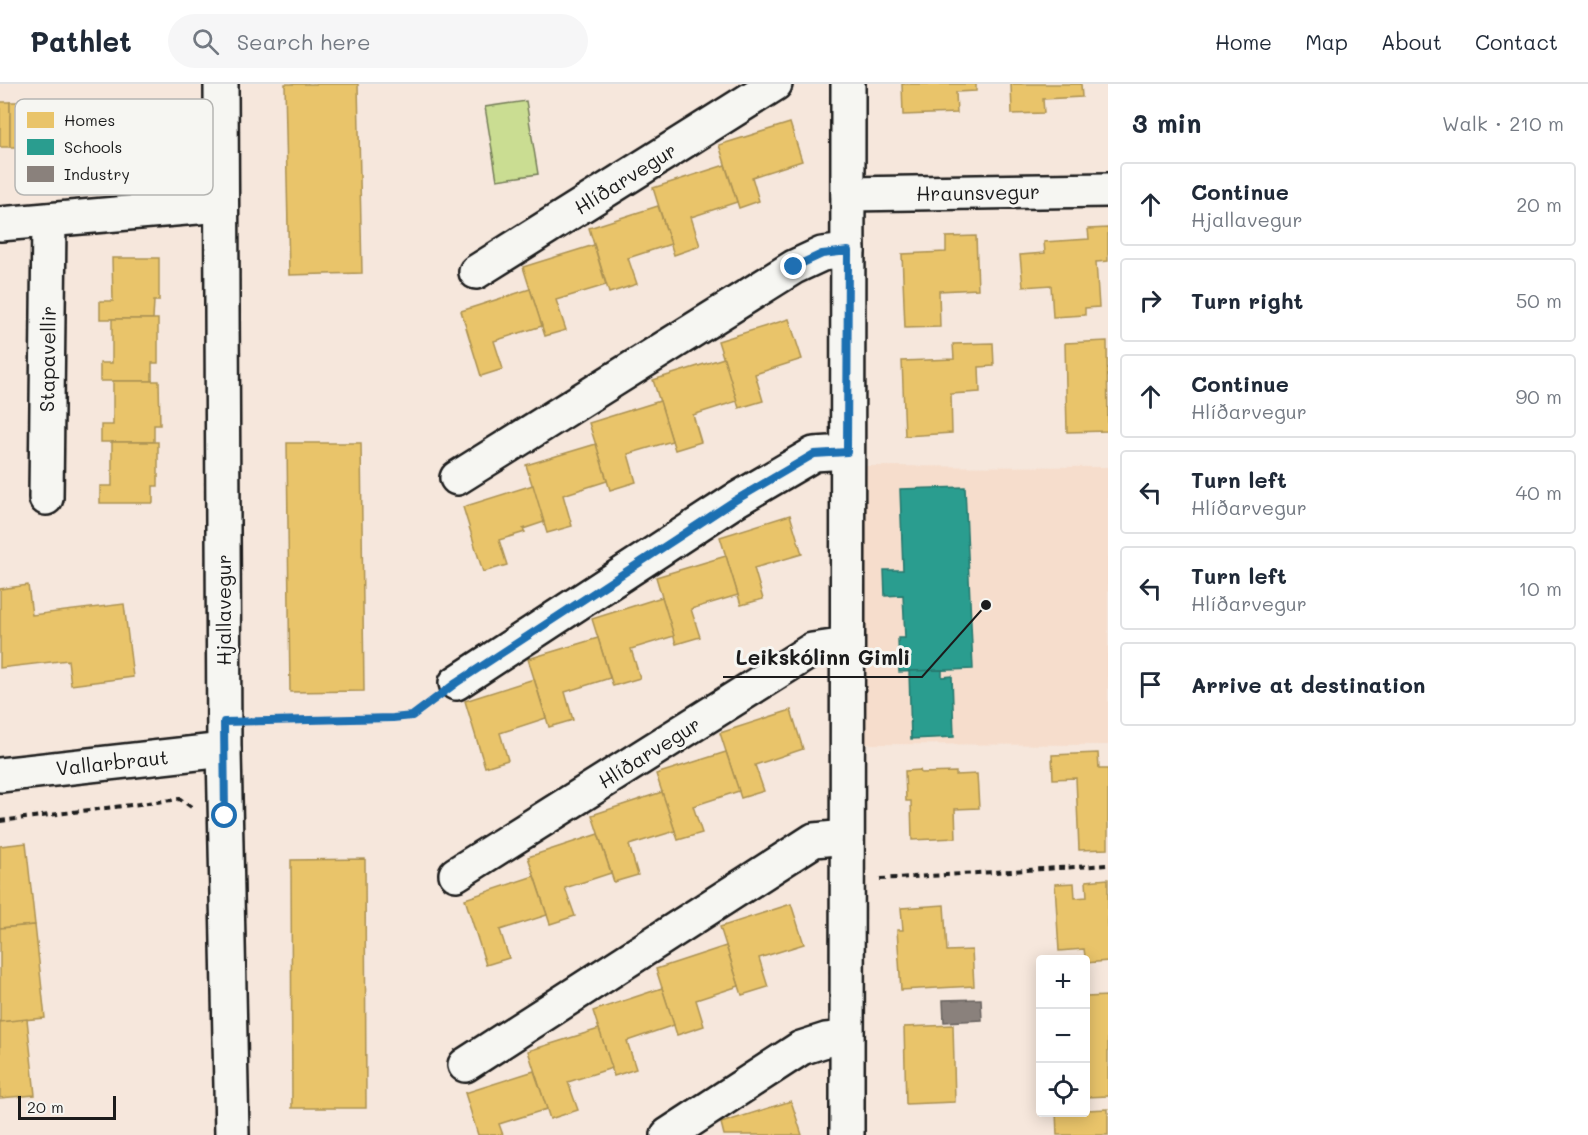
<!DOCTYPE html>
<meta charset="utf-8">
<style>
body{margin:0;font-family:Mali,sans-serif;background:#f6f6f7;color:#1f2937}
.controls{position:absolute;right:18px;bottom:18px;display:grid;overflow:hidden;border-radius:6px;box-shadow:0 3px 15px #0003}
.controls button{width:54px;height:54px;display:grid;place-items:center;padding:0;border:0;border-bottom:2px solid #e0e1e3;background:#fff;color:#1f2937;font:30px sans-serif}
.scale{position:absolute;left:18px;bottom:15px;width:98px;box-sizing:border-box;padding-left:6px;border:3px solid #1c1c1c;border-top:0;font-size:16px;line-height:21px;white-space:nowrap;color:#1c1c1c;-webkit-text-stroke:4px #f6f6f2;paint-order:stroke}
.stop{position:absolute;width:18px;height:18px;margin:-14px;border:4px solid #1f6fb2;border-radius:50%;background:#fff}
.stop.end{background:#1f6fb2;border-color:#fff;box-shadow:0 2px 6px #0008}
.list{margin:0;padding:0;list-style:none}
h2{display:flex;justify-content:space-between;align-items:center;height:78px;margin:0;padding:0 24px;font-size:26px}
h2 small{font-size:20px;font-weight:400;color:#747a83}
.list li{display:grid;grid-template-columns:39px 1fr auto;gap:18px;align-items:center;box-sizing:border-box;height:84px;margin:0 12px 12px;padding:0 12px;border:2px solid #e0e1e3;border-radius:6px}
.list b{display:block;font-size:22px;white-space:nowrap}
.list p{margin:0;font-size:20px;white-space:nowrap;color:#747a83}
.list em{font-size:20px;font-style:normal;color:#747a83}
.icon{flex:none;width:33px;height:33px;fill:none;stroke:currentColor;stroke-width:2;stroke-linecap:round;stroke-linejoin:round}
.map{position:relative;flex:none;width:1108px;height:1051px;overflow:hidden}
header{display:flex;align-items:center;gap:36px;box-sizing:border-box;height:84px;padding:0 30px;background:#fff;border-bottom:2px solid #e0e1e3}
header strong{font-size:28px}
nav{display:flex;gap:33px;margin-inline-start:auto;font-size:21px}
.search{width:420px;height:54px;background:#f6f6f7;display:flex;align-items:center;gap:15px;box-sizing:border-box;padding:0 21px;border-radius:33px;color:#747a83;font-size:22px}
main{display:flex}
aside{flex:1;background:#fff}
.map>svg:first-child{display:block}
</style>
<header>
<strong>Pathlet</strong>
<div class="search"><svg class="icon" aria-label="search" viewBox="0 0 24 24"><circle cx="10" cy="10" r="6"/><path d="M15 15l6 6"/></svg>Search here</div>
<nav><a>Home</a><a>Map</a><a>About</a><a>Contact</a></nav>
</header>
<main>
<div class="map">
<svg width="1108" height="1051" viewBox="0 0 1108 1051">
<rect width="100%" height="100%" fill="#f6e7dc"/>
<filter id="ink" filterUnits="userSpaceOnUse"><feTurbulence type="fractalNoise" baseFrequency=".0167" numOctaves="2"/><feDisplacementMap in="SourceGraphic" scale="12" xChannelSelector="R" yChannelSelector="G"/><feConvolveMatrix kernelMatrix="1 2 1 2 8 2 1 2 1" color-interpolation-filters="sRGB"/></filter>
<g filter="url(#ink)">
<polygon fill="#f6ddcc" points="864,382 1108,383 1108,661 863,660"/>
<polygon fill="#cadd92" stroke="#737c57" stroke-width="1.5" points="526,17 538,90 497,96 485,23"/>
<g fill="#e9c46a" stroke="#ac9253" stroke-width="1.5">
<polygon points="285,0 358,0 362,189 289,191"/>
<polygon points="902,0 976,0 976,7 956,8 957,29 903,31"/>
<polygon points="1011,0 1081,0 1082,13 1043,15 1044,29 1012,30"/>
<rect x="0" y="18" width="10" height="45"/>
<rect x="10" y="18" width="48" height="45"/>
<polygon points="790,39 802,77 752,93 759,117 739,124 719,61"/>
<polygon points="725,81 737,118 691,133 700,162 674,171 653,104"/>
<polygon points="658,122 671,160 628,174 637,200 609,209 589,144"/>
<polygon points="1108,144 1108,177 1096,178 1099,223 1085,224 1085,231 1053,233 1051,201 1023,203 1020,171 1045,169 1044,158 1089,155 1088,145"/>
<polygon points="976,152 978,205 939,207 940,243 905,244 902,170 946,168 946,153"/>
<polygon points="594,161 606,201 556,216 566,246 545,252 523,183"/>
<polygon points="112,174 159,174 159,217 154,217 153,235 100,235 100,217 113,217"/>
<polygon points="530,205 542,242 494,257 503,285 481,292 461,227"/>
<polygon points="112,235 158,235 158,279 152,279 152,297 100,297 100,279 112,279"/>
<polygon points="789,235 802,275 755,290 763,317 739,324 718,257"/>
<polygon points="1107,257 1108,347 1067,348 1065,259"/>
<polygon points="993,259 994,282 979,283 980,308 951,310 952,349 905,352 902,277 954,275 953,260"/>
<polygon points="724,274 737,317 693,331 701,358 675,366 653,296"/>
<polygon points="113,297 159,297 160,341 154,341 154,358 101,358 101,341 113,341"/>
<polygon points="660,317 672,357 628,370 636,398 610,406 589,339"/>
<polygon points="112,358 158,358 158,402 153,402 153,419 100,419 100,402 112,402"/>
<polygon points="287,359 361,359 364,607 290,608"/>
<polygon points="596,360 607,397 563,411 572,442 547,449 526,381"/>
<polygon points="533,401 544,438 523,445 525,448 499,456 507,481 483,488 463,423"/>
<polygon points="790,431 802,470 754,484 763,515 741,521 720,453"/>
<polygon points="726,472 738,511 691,525 700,553 676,560 656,493"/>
<polygon points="28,501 32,531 124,520 133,593 71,601 68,576 0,584 0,505"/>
<polygon points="662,513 674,552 631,565 640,594 613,602 592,535"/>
<polygon points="598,554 610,594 565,608 573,636 549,643 528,575"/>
<polygon points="534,595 546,634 500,649 508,676 485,683 465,617"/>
<polygon points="791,626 803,665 755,681 764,707 741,714 720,649"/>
<polygon points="726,668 739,707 693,722 702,749 678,756 656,690"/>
<polygon points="1098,669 1099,685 1108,685 1108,765 1079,766 1076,694 1053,695 1052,671"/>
<polygon points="920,686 921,689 956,688 956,691 977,690 979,724 955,725 956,754 912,756 911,717 906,717 905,687"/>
<polygon points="662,708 675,747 629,761 638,791 614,798 592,731"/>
<polygon points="598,750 611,789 565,804 575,832 550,840 528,773"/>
<polygon points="26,759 35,841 0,844 0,762"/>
<polygon points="365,775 366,1024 292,1024 291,776"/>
<polygon points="534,792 547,831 500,846 509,874 486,881 465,815"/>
<polygon points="1108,795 1108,877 1086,879 1084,865 1059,867 1055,800 1074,799 1075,814 1087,813 1086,797"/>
<polygon points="791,820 804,860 759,874 768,903 742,911 720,843"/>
<polygon points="944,821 947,867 972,866 974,902 901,906 897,846 903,846 901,824"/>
<polygon points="35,841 45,934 0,938 0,844"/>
<polygon points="726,862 739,902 696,916 704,942 677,951 656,885"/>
<polygon points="662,904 674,941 627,957 636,985 614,992 593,927"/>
<polygon points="1108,912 1108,1012 1086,1013 1086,913"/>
<polygon points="27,935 35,1011 0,1014 0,938"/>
<polygon points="953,941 955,1018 906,1020 904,943"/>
<polygon points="599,945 612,984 568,998 578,1026 550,1035 528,967"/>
<polygon points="534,987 547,1025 499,1040 503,1051 478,1051 465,1009"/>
<polygon points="791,1017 802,1051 724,1051 721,1039"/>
<polygon points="1108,1025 1108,1051 1057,1051 1056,1028 1086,1028 1086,1026"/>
</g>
<g fill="#2a9d8f" stroke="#26766c" stroke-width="1.5">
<polygon points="965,403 973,585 899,588 898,554 905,554 903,511 885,512 884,486 903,486 900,405"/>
<polygon points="942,586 942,593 952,592 954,653 911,655 909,587"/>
</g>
<polygon fill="#8a817c" stroke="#69635f" stroke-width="1.5" points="981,915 982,936 944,938 943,916"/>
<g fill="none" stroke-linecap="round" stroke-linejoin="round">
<g stroke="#1c1c1c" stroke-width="38">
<g id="minor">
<polyline points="221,0 224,666 232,1051"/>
<polyline points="848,110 1108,106"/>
<polyline points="0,140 221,121"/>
<polyline points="476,188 775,0"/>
<polyline points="457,394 794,183 822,170 848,167"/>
<polyline points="46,414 49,136"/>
<polyline points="456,599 734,417 814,370 847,368"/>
<polyline points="0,691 224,666"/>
<polyline points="456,790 812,566 847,561"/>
<polyline points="465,981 814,756 847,753"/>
<polyline points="668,1051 801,964 826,956 846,954"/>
<polyline points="847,1051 848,0"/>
</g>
</g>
<g stroke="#1c1c1c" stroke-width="4" stroke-dasharray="6 4.5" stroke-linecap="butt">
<polyline points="258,637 393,634 412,632 431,618"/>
<polyline points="0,737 180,715 193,724"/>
<polyline points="880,795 1108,781"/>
</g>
<use href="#minor" stroke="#f6f6f2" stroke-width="33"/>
</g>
</g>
<g fill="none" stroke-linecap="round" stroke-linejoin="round" filter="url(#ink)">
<polyline stroke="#1f6fb2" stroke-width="8" points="225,732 224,638 393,634 412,632 456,599 734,417 814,370 847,368 848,167 822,170 794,183"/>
</g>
<g text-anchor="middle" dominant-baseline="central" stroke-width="6" stroke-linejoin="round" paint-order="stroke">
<g font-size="20" fill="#1c1c1c" stroke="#f6f6f2">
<text transform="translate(625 94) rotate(-32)">Hlíðarvegur</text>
<text transform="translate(978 108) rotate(-1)">Hraunsvegur</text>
<text transform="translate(47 275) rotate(-89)">Stapavellir</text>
<text transform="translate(223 526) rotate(-90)">Hjallavegur</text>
<text transform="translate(649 668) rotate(-32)">Hlíðarvegur</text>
<text transform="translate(112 678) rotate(-6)">Vallarbraut</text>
</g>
</g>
<rect x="15" y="15" width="198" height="96" rx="9" fill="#f6f6f2" stroke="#b5b5b2" stroke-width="1.5"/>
<rect x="27" y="28" width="27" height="16" fill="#e9c46a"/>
<rect x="27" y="55" width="27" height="16" fill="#2a9d8f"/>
<rect x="27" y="82" width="27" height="16" fill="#8a817c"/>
<g font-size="16" fill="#1c1c1c">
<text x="64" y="42">Homes</text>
<text x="64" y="69">Schools</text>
<text x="64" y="96">Industry</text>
</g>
<path fill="none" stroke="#1c1c1c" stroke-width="2" d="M986 521L922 593H723"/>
<circle fill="#1c1c1c" stroke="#f6f6f2" stroke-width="2" cx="986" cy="521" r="6"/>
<g font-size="21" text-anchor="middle" font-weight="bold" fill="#1c1c1c" stroke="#f6f6f2" stroke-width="6" stroke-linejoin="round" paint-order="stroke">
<text x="823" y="581">Leikskólinn Gimli</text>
</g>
</svg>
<div class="controls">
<button>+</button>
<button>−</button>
<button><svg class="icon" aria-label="locate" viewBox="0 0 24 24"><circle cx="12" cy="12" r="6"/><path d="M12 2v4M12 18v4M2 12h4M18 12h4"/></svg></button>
</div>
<div class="scale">20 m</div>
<div class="stop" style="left:225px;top:732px"></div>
<div class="stop end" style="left:794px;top:183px"></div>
</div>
<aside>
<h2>3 min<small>Walk · 210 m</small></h2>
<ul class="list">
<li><svg class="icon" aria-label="ahead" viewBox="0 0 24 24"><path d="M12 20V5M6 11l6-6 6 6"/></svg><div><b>Continue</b><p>Hjallavegur</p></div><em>20 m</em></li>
<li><svg class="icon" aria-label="right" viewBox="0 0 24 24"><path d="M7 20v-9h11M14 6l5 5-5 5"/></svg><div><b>Turn right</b></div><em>50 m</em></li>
<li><svg class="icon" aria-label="ahead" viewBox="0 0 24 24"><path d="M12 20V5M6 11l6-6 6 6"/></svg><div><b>Continue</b><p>Hlíðarvegur</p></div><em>90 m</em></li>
<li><svg class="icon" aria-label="left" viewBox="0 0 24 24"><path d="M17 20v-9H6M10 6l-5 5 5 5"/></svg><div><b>Turn left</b><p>Hlíðarvegur</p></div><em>40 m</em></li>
<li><svg class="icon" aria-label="left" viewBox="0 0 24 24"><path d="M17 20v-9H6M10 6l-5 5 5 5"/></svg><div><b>Turn left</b><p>Hlíðarvegur</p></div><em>10 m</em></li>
<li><svg class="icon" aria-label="arrive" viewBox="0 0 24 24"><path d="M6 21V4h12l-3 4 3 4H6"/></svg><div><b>Arrive at destination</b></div></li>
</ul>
</aside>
</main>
